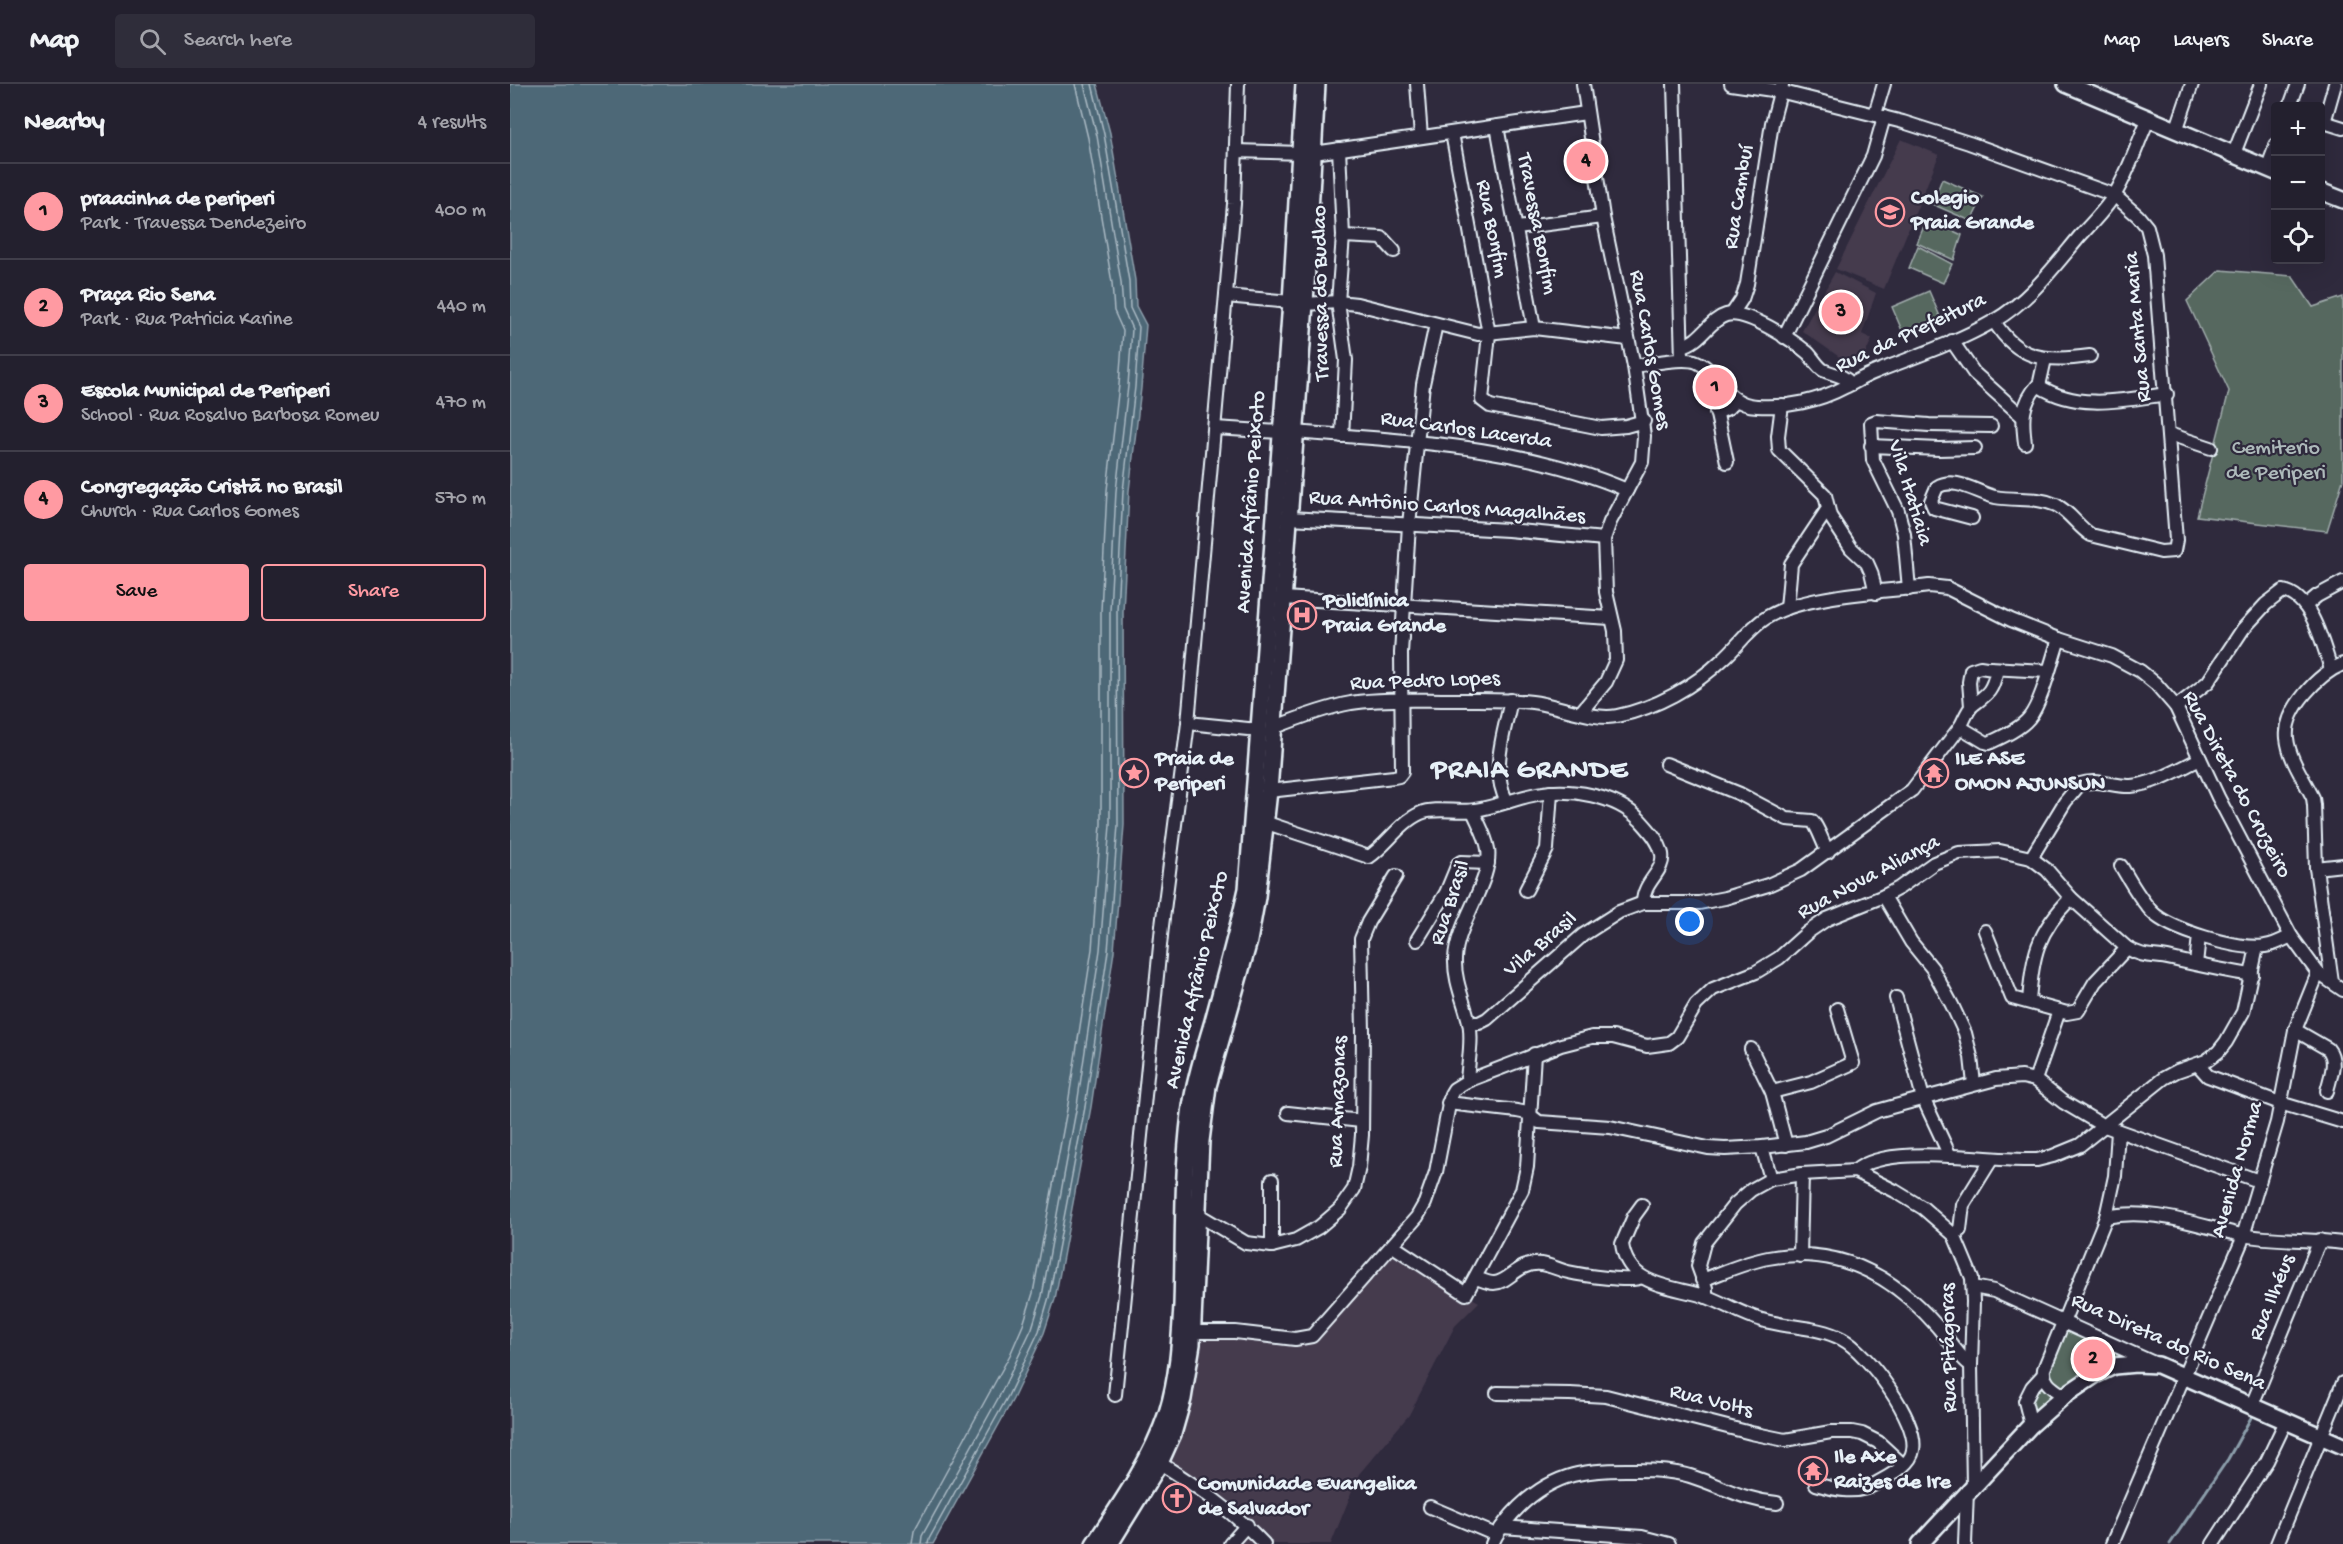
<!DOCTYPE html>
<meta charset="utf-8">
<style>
body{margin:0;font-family:"Gochi Hand",sans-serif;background:#2f2d3a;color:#f1f3f6}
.controls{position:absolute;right:18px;top:18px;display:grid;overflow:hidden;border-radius:6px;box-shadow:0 6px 24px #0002}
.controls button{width:54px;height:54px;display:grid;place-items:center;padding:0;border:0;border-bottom:2px solid #403e4a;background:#23202e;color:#f1f3f6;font:30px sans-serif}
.you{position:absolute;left:1180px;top:838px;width:21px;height:21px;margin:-15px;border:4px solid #fff;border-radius:50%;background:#1a73e8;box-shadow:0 0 0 9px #1a73e833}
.badge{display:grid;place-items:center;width:39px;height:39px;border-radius:50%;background:#ff9aa2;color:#111;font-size:20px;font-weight:700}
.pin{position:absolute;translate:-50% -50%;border:3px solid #fff;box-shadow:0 2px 6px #0006}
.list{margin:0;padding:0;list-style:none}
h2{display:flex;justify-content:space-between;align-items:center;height:78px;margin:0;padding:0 24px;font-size:26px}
h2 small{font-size:20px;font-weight:400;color:#a3a3aa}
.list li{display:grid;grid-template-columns:39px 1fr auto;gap:18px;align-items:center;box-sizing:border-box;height:96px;padding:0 24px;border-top:2px solid #403e4a}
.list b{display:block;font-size:22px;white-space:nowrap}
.list p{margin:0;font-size:20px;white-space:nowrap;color:#a3a3aa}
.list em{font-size:20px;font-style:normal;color:#a3a3aa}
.actions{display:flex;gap:12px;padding:18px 24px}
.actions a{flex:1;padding:14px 0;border:2px solid #ff9aa2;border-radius:6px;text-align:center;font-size:21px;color:#ff9aa2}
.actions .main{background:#ff9aa2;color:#111}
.icon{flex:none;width:33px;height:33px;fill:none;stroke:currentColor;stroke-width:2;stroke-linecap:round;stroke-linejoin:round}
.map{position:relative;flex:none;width:1833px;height:1460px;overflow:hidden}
header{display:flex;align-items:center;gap:36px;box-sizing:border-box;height:84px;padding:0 30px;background:#23202e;border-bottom:2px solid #403e4a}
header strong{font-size:28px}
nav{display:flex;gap:33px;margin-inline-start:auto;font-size:21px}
.search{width:420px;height:54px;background:#2f2d3a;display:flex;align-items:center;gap:15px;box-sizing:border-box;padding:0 21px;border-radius:6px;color:#a3a3aa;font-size:22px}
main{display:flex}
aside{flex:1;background:#23202e}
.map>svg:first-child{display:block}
</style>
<header>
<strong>Map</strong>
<div class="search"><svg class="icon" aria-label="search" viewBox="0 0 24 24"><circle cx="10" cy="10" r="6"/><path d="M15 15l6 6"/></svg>Search here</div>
<nav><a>Map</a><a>Layers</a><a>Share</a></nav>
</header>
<main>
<aside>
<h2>Nearby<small>4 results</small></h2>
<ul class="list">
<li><span class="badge">1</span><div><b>praacinha de periperi</b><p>Park · Travessa Dendezeiro</p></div><em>400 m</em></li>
<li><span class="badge">2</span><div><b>Praça Rio Sena</b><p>Park · Rua Patricia Karine</p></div><em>440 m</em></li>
<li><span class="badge">3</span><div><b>Escola Municipal de Periperi</b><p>School · Rua Rosalvo Barbosa Romeu</p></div><em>470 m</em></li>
<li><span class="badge">4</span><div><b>Congregação Cristã no Brasil</b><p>Church · Rua Carlos Gomes</p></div><em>570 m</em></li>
</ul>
<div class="actions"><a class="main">Save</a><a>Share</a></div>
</aside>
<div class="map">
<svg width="1833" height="1460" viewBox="0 0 1833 1460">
<rect width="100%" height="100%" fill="#2f2a3d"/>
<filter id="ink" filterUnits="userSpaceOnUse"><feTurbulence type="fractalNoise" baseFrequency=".0167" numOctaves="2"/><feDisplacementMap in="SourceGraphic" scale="12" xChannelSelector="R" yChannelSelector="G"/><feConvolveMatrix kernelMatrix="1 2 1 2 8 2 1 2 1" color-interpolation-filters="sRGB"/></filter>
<g filter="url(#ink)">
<g fill="#443a4d">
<polygon points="1391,55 1429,71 1374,205 1326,185"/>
<polygon points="1325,188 1366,209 1352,250 1362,255 1352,277 1338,279 1292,247"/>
<polygon points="876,1166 969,1218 945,1242 899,1331 849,1390 821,1460 723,1460 740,1442 650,1379 685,1241 797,1247 815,1234"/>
</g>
<g fill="#57685f" stroke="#a0acac" stroke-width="1.5">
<polygon points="1432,95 1473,113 1461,137 1422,120"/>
<polygon points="1417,135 1452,151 1444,176 1407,159"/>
<polygon points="1408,162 1442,180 1433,199 1399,184"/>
<polygon points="1710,186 1782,192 1803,223 1833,213 1833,396 1817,447 1687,432 1719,307 1677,217"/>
<polygon points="1419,207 1432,237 1394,251 1382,223"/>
<polygon points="1553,1244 1623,1272 1555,1304 1542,1298 1540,1287"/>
<path d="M1530,1297C1533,1300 1538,1304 1540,1308C1544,1319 1532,1328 1523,1328L1519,1316Z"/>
</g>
<polygon fill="#4e6777" stroke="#8c9eab" stroke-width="1.5" points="0,0 587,0 600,49 625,196 626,222 636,241 631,304 619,407 613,528 614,741 604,867 581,1023 545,1215 534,1249 503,1315 423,1460 0,1460"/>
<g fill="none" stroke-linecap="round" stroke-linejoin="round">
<g stroke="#aabac4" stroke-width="1.5">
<polyline points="402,1460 404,1447 500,1271 513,1241 523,1209 558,1020 582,865 591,740 591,527 597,406 609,301 613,247 604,227 602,199 578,54 565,0"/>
<polyline points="411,1460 412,1452 491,1309 522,1244 532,1212 567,1021 590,866 600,741 600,527 606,407 618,302 622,245 613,225 611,198 587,52 574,0"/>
<polyline points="418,1460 419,1455 498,1312 529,1247 539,1213 575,1023 598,867 608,741 607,527 613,407 625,303 629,243 620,224 619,197 594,50 582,0"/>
</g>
<polyline stroke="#8c9eab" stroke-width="3" points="1660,1460 1718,1375 1743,1330"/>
<g stroke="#e8f1f8" stroke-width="16">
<g id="minor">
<polyline points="907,0 911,53"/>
<polyline points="1164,0 1172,276"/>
<path d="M1221,0L1269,7L1393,38L1459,59L1604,111L1628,132L1637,143L1644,171L1666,456L1664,467L1651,468L1581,451C1568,443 1560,428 1546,421C1526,412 1506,417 1485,413C1467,409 1445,392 1427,403L1421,417L1424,424L1462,434"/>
<polyline points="1825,0 1815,35 1817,39 1833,44"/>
<polyline points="1780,22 1788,0"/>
<polyline points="1365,30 1374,0"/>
<polyline points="987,42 1024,244"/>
<polyline points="1666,47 1682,0"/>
<polyline points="942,49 979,250 972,316 980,322 1091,344 1116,342 1134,337"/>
<polyline points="829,65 833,152 828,218 836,276 832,352"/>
<polyline points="726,67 791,69"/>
<polyline points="804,69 1076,29"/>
<polyline points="1723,72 1751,0"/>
<polyline points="1757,85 1766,61"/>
<polyline points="1007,144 1093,133"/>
<polyline points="833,152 872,154 884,167"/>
<polyline points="716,212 781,218"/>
<polyline points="795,220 828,218 847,220 968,250 1024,244 1118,255"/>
<polyline points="1222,230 1232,215 1237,200 1262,39 1272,1"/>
<path d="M1484,237C1508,277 1537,278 1580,272"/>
<polyline points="1274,253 1363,72 1374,33"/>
<polyline points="1442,257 1464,289 1512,332"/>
<path d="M1172,262C1191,258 1199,236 1216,231C1236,225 1282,256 1298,269C1303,274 1307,282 1313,286C1324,291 1332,290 1341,300"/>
<path d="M1535,275L1529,302C1568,327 1614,316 1657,310"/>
<path d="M1124,282C1140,280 1173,272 1187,278C1209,287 1214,321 1247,322C1276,324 1309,317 1335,303C1344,299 1353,293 1363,289C1403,273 1446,259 1484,237C1519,217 1544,183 1570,152C1582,139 1596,125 1605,110C1619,87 1627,60 1638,36"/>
<polyline points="1198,288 1217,378"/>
<polyline points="1272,321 1268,352 1269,366 1315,411 1320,432 1341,464 1357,479 1361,488 1366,509"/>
<polyline points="1206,329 1218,324 1226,316"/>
<polyline points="705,344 770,348"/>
<path d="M784,348C897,357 1012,361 1117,406"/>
<polyline points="1659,350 1701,364"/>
<path d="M1515,359C1512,336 1511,320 1528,301"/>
<polyline points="1361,362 1429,365 1465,364"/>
<polyline points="779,434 998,446 1094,455"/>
<polyline points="1399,505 1394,450 1388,427 1363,376 1361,339 1366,337 1419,341 1481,342"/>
<polyline points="773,514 1101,534"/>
<polyline points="1795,522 1807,512 1833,498"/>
<polyline points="1277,524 1281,480 1317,426"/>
<polyline points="1480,584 1538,587"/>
<path d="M1666,623L1698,598L1733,545L1756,520L1773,507C1802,512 1813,561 1821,585"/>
<polyline points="1071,628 1096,598 1106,576 1105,547 1096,508 1094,455 1100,438 1132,378 1134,352 1124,282 1093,133 1073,0"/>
<polyline points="678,639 748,646"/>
<path d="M1450,643C1454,637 1457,626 1463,621C1477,610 1482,608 1486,589L1483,585L1470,583L1461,586L1459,598L1461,622"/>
<path d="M763,644C788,634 814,624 841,619C873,614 908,616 941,616C968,616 995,615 1022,618C1047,621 1084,637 1107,632C1146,624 1184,603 1213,575C1229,561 1241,542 1259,532C1298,510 1374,508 1419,502L1437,504L1501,536L1549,555L1602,572L1630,587L1646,600L1666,623L1708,713L1781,852L1808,889L1833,906"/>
<path d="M1156,680L1230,710L1277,735L1302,737C1308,742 1313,760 1318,768"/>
<polyline points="759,707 884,693 889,692 892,688 891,569 899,441 913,300 926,240"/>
<path d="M997,718C980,685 994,650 1001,616"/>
<path d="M757,739L859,773C877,761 890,738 911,729C924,723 950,729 965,726C986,723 1006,714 1027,710C1060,704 1106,711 1130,736C1139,746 1149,756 1152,770C1155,788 1133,797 1133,819"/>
<path d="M1521,774L1555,718L1570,700C1587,694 1604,703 1621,702C1645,700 1669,685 1690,675"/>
<path d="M1611,782C1620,797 1629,814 1642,828C1659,846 1731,867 1755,862C1764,861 1773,856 1781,852"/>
<polyline points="1806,784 1833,781"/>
<polyline points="1016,806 1037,765 1041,708"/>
<polyline points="1374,812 1401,858 1422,884 1442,921 1455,949 1461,973 1464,1000"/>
<polyline points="1475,847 1502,914 1557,929 1568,927 1585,898 1617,864"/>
<polyline points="907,856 936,809 948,780 951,778 978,779"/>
<polyline points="1686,880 1689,852"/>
<path d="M1822,898L1806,784L1804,721L1803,714C1794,695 1779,675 1777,654C1774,626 1808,590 1833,580"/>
<polyline points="1386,914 1413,1014 1440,1072"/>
<path d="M1519,918C1522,872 1527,848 1561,814"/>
<path d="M959,939H969L977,935L1073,851L1109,828L1133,819H1189L1215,814L1258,801L1291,786L1402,706L1450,643L1475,658L1479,659C1492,653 1510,645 1519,634C1532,618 1542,575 1549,555"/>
<path d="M1785,946L1818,965C1828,977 1820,993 1817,1007"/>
<polyline points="1241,965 1262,1008 1276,1061"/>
<polyline points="1688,981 1698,992 1770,1019 1833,1038"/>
<polyline points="1525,996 1549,927"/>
<path d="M957,997C958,979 963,956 959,938C954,917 944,896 945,875C946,840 983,796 978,765C976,752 968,739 963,727"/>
<polyline points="1262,1008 1301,998 1343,979 1327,925"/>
<polyline points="938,1019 1007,1027 1017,1029 1029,1038 1100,1043 1198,1064 1215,1065 1252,1063 1296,1058 1316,1052 1367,1027 1385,1022 1486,995 1512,993 1525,996 1553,1018 1592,1041 1749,1097"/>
<polyline points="778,1029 851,1037"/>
<polyline points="1252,1063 1261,1095"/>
<path d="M1345,1087C1377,1058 1482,1078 1527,1076L1543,1072L1570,1061L1654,994L1667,987L1696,977L1708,968L1716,958L1733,928L1747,863"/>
<path d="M1132,1121L1124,1132L1112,1160C1118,1204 1165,1202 1197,1213C1216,1220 1233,1231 1252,1236C1278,1244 1308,1242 1332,1255C1357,1268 1409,1337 1403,1366C1401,1381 1379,1392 1367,1399C1347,1411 1326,1406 1306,1400"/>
<polyline points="687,1130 736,1159 762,1162 786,1156 809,1143 830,1125 844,1105 849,1083 852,1051 853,947 851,855 858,838 886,792"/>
<path d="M1596,1133C1641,1123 1689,1142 1732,1151C1765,1157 1800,1155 1833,1159"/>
<polyline points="1444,1151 1450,1146 1453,1121 1481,1076"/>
<polyline points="762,1162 762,1096"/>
<polyline points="883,1162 956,1210 1012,1106 1017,1083 1024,970"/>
<polyline points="1290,1172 1292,1090"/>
<path d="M966,1194C972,1196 978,1199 984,1199C999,1199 1007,1178 1031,1180C1040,1181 1049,1186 1058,1188C1071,1191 1123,1199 1132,1193"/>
<path d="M1192,1196C1214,1188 1236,1178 1258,1174C1327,1161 1381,1190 1425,1240C1433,1248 1454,1279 1461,1281"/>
<polyline points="1463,1203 1484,1207 1644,1279"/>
<polyline points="1196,1213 1196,1204 1188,1182 1194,1159 1225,1120 1241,1106 1261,1095 1292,1090 1345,1087 1385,1107 1413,1124 1444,1151 1462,1194 1463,1218 1461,1281 1463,1402"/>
<path d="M683,1248H725L785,1255L802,1252L907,1133L915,1119L926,1088L941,1010L944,1005L957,997L1051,961L1082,953H1103L1137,962L1159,959L1167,953L1186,921L1203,905L1246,888L1269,874L1298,848L1317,835L1374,812L1389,804L1424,779L1449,769L1490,767L1521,774L1537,786L1561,814L1617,864C1636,875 1643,870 1662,875C1688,881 1715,887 1742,891"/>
<polyline points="987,1309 1060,1310 1096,1312 1241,1349 1275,1356 1321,1348 1342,1348 1352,1350 1368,1358 1393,1381"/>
<polyline points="605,1311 652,842 678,639 724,120 728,0"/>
<path d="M1554,1312C1544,1305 1532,1299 1534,1285L1596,1133L1605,1092L1608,1047"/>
<polyline points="1742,1321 1810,1156"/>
<polyline points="1521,1341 1515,1317 1522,1303 1534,1290"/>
<path d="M650,1379C688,1403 723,1427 754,1460"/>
<polyline points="920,1423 986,1451"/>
<polyline points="992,1443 1132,1453 1159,1460"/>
<polyline points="720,1460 737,1441"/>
<path d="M982,1460C988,1446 998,1434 1009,1423C1045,1388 1078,1385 1126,1386C1144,1386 1163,1387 1180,1392C1212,1402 1232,1416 1267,1419"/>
<polyline points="1455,1460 1457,1407"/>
<polyline points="1602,1460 1731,1159 1767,1038 1785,946 1808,889"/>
<polyline points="1703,1460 1757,1377 1776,1337"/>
<polyline points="1767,1460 1833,1299"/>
</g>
</g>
<g stroke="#e8f1f8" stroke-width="20">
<g id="major">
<polyline points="1556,0 1766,88"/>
<polyline points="1810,107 1833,116"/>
<path d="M584,1460C612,1418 641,1376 657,1329C668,1294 670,1257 672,1221C674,1157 672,1093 680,1030C684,998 694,968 703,937C715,893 727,849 737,805L781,218L794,0"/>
<polyline points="600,1460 650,1379 663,1350 673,1315 682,1260 691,1057 698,1002 739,857 747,813 759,707 795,220 807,0"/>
<polyline points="1410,1460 1521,1341 1554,1312 1585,1291 1604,1282 1626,1280 1648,1281 1833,1362"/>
</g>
</g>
<use href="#minor" stroke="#2f2a3d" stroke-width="12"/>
<use href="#major" stroke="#2f2a3d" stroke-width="15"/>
</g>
</g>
<defs>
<g id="school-ring" transform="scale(1.5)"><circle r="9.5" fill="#2f2a3d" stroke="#ff9aa2" stroke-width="1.5"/><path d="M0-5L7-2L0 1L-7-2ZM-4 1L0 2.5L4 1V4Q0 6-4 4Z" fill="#ff9aa2"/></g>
<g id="hospital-ring" transform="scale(1.5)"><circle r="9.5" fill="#2f2a3d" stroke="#ff9aa2" stroke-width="1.5"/><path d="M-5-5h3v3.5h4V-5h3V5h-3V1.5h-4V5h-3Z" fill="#ff9aa2"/></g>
<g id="sight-ring" transform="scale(1.5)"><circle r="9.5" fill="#2f2a3d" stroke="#ff9aa2" stroke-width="1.5"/><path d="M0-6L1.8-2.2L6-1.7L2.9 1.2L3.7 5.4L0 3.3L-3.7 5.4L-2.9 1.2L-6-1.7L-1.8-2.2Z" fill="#ff9aa2"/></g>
<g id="temple-ring" transform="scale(1.5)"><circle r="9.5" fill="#2f2a3d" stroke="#ff9aa2" stroke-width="1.5"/><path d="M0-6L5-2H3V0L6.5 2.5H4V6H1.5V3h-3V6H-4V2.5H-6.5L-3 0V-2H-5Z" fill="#ff9aa2"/></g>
<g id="church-ring" transform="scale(1.5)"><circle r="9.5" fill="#2f2a3d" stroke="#ff9aa2" stroke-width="1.5"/><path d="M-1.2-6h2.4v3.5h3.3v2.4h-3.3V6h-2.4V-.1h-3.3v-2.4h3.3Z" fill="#ff9aa2"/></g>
</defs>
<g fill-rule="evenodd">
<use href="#school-ring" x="1380" y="128"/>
<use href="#hospital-ring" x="792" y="531"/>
<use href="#sight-ring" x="624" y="689"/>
<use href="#temple-ring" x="1424" y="689"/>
<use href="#temple-ring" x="1303" y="1387"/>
<use href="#church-ring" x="667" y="1414"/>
</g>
<g text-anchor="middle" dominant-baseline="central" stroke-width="4.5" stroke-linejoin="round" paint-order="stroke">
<g font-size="22" fill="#e8f1f8" stroke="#2f2a3d">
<text transform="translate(1230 113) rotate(-81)">Rua Cambuí</text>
<text transform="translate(1026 140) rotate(79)">Travessa Bonfim</text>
<text transform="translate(981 145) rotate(79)">Rua Bonfim</text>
<text transform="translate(812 209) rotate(-91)">Travessa do Budlao</text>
<text transform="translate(1629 243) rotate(-95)">Rua Santa Maria</text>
<text transform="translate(1401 250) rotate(-25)">Rua da Prefeitura</text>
<text transform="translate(1139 266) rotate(80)">Rua Carlos Gomes</text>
<text transform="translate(956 347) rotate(8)">Rua Carlos Lacerda</text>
<text transform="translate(1399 409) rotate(73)">Vila Itatiaia</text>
<text transform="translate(742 418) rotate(-86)">Avenida Afrânio Peixoto</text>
<text transform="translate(937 424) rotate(4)">Rua Antônio Carlos Magalhães</text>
<text transform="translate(915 598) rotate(-2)">Rua Pedro Lopes</text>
<text transform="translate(1726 701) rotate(62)">Rua Direta do Cruzeiro</text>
<text transform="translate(1359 794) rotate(-28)">Rua Nova Aliança</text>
<text transform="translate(941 819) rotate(-72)">Rua Brasil</text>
<text transform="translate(1031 861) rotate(-40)">Vila Brasil</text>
<text transform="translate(688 896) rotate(-77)">Avenida Afrânio Peixoto</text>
<text transform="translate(829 1018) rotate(-88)">Rua Amazonas</text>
<text transform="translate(1728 1086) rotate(-74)">Avenida Norma</text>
<text transform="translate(1763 1214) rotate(-68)">Rua Ilhéus</text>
<text transform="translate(1658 1259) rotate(24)">Rua Direta do Rio Sena</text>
<text transform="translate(1440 1264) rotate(-91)">Rua Pitágoras</text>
<text transform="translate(1201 1318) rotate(14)">Rua Volts</text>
</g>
<g font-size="22" font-weight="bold" fill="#e8f1f8" stroke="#2f2a3d" text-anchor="start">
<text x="1401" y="115">Colegio<tspan x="1401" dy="25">Praia Grande</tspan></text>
<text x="813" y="518">Policlínica<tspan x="813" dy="25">Praia Grande</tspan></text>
<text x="645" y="676">Praia de<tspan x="645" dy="25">Periperi</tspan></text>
<text x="1445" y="676">ILE ASE<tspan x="1445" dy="25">OMON AJUNSUN</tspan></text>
<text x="1324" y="1374">Ile Axe<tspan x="1324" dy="25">Raizes de Ire</tspan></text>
<text x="688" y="1401">Comunidade Evangelica<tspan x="688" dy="25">de Salvador</tspan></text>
</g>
<g font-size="22" fill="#aebabb" stroke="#2f2a3d">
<text x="1766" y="365">Cemiterio<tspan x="1766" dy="25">de Periperi</tspan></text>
</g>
<g font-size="28" font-weight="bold" letter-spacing="1.5" fill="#e8f1f8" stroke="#2f2a3d">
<text x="1020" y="687">PRAIA GRANDE</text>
</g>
</g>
</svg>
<div class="controls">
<button>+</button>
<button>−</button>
<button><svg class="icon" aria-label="locate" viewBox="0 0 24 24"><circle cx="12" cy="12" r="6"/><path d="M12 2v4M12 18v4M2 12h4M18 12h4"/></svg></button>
</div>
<div class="you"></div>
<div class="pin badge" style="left:1205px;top:303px">1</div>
<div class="pin badge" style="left:1583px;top:1275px">2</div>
<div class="pin badge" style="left:1331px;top:228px">3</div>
<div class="pin badge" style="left:1076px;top:77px">4</div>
</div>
</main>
